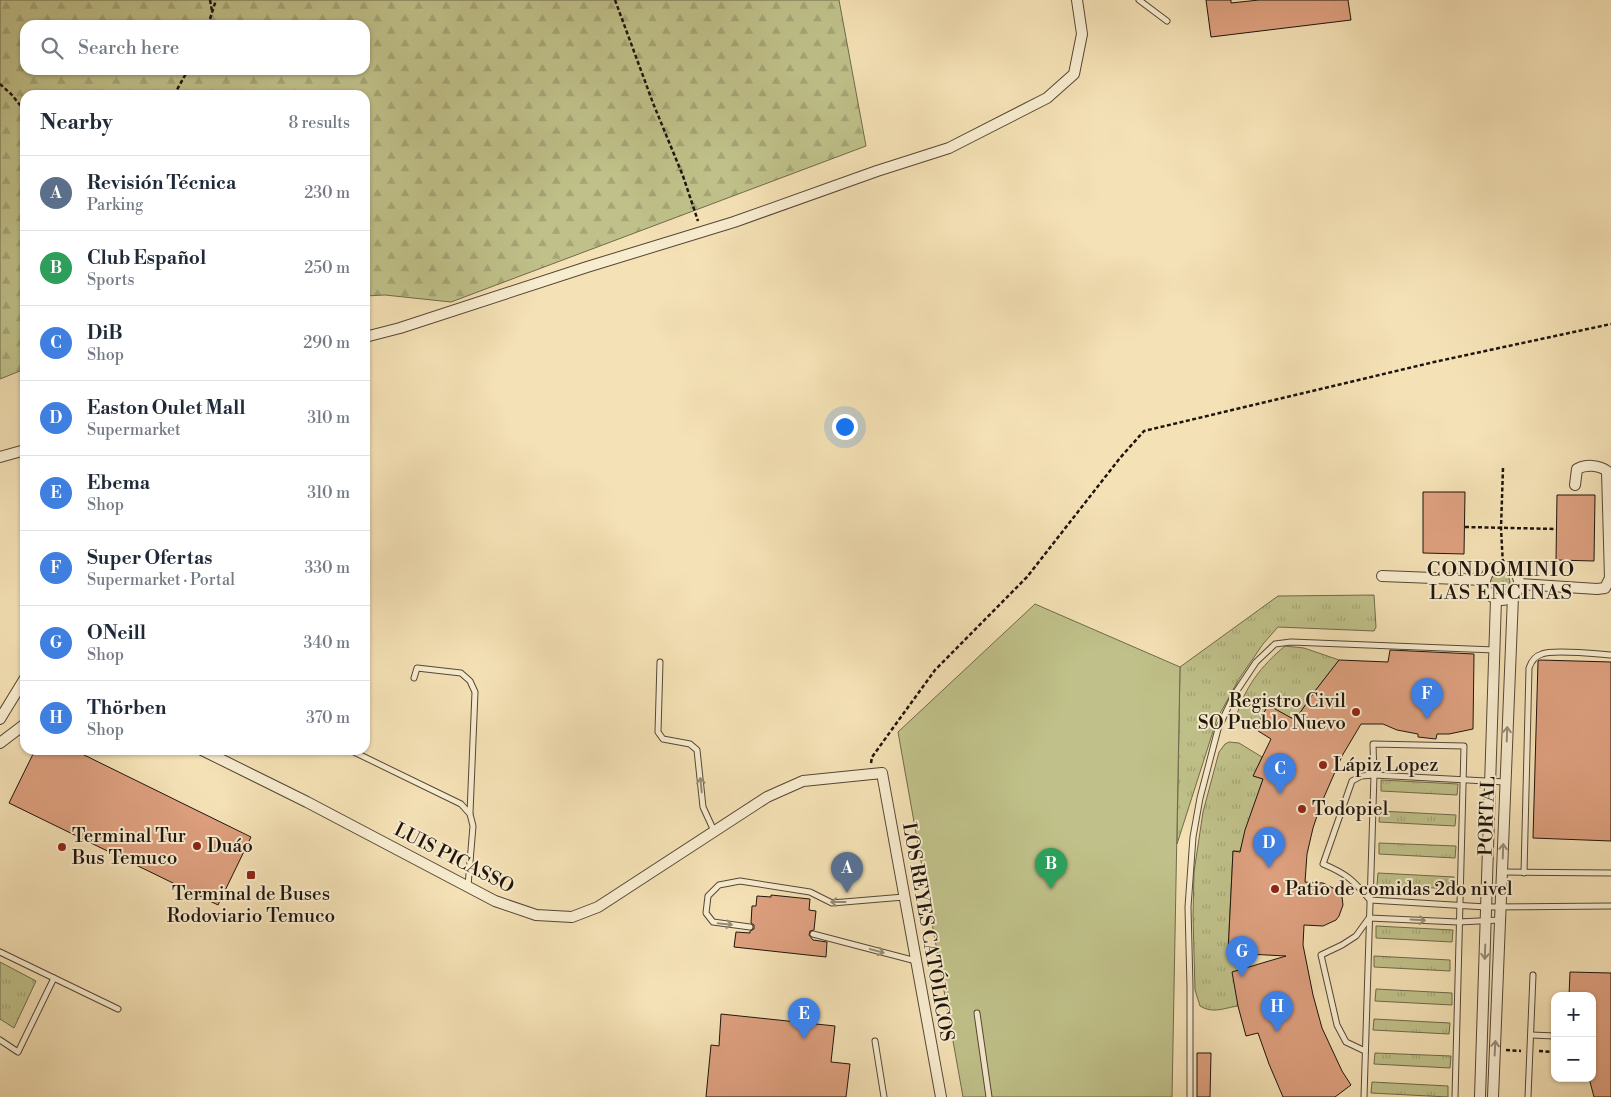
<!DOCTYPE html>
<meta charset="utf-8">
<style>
body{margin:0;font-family:"Libre Bodoni",serif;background:#f2f2f3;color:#1f2937}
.controls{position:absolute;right:15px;bottom:15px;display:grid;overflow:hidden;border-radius:10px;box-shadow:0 1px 4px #0004}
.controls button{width:45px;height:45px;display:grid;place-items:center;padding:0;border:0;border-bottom:1px solid #e0e1e3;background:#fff;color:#1f2937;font:25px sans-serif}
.you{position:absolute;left:844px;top:426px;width:18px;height:18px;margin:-12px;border:4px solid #fff;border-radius:50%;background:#1a73e8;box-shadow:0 0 0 8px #1a73e833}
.badge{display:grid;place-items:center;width:32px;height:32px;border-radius:50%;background:#8f2418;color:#fff;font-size:16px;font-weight:700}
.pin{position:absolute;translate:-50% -41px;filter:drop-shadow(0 1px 2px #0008)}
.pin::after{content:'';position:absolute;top:26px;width:18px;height:15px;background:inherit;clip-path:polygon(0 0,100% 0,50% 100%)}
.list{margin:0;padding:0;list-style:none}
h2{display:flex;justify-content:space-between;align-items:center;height:65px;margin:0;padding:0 20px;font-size:21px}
h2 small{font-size:16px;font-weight:400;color:#747a83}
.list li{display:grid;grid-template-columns:32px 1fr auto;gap:15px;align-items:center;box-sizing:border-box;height:75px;padding:0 20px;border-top:1px solid #e0e1e3}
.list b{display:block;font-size:19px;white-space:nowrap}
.list p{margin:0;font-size:16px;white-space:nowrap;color:#747a83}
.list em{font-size:16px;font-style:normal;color:#747a83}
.icon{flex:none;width:28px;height:28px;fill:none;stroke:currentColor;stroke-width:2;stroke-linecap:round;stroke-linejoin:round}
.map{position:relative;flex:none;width:1611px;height:1097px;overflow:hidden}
.search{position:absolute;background:#fff;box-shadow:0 1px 4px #0004;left:20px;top:20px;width:350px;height:55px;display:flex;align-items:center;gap:12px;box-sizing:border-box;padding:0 18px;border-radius:15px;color:#747a83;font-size:19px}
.panel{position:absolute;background:#fff;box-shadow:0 1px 4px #0004;left:20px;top:90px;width:350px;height:665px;border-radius:15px}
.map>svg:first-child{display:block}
</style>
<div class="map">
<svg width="1611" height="1097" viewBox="0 0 1611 1097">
<defs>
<pattern id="grass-tufts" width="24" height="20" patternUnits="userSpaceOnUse" patternTransform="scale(1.25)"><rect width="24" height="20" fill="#c0c18a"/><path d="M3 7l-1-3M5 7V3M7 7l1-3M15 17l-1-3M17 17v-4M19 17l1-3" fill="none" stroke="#a5a576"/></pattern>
<pattern id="forest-firs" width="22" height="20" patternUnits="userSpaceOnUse" patternTransform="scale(1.25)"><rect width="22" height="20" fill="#c0c18a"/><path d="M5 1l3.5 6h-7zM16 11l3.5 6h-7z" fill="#a5a576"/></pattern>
</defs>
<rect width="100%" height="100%" fill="#f4e1b5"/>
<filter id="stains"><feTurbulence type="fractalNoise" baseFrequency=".004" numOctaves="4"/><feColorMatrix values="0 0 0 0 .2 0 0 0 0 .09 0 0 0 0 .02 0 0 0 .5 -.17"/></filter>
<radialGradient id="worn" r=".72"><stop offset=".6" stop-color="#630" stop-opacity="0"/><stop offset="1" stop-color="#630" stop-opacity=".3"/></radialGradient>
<g fill="url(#grass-tufts)" stroke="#6f6a4b">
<circle cx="1499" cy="583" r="11"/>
<polygon points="1374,595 1376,627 1374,631 1278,627 1263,644 1239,679 1217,719 1177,844 1180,667 1278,596"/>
<path d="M1285,646L1304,648L1339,660L1315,691L1295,720L1268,706L1255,729L1236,718C1244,688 1261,666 1285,646Z"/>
<path d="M1229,742L1239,743L1262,757L1254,776L1263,779L1240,851H1233L1228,952L1241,953L1238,1006C1224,1008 1213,1014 1200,1006L1195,990L1193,916L1194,872L1203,812L1219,752L1225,744Z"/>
<polygon points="1381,780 1458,784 1457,795 1381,791"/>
<polygon points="1380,811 1456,815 1455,826 1379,822"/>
<polygon points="1379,843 1456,846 1455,858 1379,854"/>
<polygon points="1378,873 1454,877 1454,889 1377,885"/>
<polygon points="1376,926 1453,930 1452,942 1376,938"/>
<polygon points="1374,956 1450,960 1450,971 1374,967"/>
<polygon points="0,962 36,981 14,1028 0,1019"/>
<polygon points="1376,989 1452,993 1452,1005 1375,1001"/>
<polygon points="1374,1019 1450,1023 1449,1034 1373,1030"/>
<polygon points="1375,1053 1451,1056 1450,1068 1374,1064"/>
<polygon points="1372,1082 1448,1086 1448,1097 1371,1093"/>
</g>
<path fill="url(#forest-firs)" stroke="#6f6a4b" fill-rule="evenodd" d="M0,0H839L866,146L451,302L385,295L365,296V95H25V369L0,379ZM25,25H365V70H25Z"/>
<polygon fill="#c0c18a" stroke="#6f6a4b" points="1035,604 1180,667 1172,1097 963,1097 898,732"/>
<g fill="#dea07f" stroke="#1e140c">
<polygon points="1206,0 1231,0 1231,3 1259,0 1348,0 1351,20 1211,37"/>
<polygon points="1423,492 1465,492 1464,554 1423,553"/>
<polygon points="1557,495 1595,495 1594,561 1556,560"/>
<polygon points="1390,650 1474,654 1473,729 1449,734 1437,734 1436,739 1418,737 1418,734 1397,730 1383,724 1361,724 1342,756 1321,804 1313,828 1307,854 1305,882 1323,883 1333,888 1337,891 1342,897 1343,905 1339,916 1336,920 1323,926 1304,925 1303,945 1313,995 1322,1028 1342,1071 1351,1085 1335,1097 1283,1097 1269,1064 1258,1033 1246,1036 1238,1006 1232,972 1286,956 1228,953 1233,851 1240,852 1245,830 1263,779 1253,776 1271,739 1255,729 1268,705 1295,720 1315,691 1339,660 1388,662"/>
<polygon points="1540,660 1611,662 1611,841 1533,838 1538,661"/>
<polygon points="35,750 74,750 251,837 218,905 9,803"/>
<polygon points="771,895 810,899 809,910 816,911 814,930 810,931 809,935 813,940 827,942 826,957 734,947 736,932 750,933 750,931 754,929 754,925 751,923 752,906 756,906 757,896 771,897"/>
<polygon points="1570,972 1611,973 1611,1097 1594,1097 1589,1078 1592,1078 1592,996 1569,996"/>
<polygon points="721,1014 835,1026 831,1062 850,1064 846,1097 706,1097 711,1045 719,1046"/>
<polygon points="1197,1053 1211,1053 1210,1097 1197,1097"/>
</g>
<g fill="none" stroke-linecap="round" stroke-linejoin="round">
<g stroke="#544736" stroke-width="7">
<g id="service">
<polyline points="1139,0 1167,21"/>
<polyline points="660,662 658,732 663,739 690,744 697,750 703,807 714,831"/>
<polyline points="414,678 417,668 461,673 470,681 475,692 470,813"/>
<polyline points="354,752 461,804 470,814 473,826 468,886"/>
<path d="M1505,782L1374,775L1361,776L1352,781L1323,864C1347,874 1353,880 1370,900L1486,907L1611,906"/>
<polyline points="1502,872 1611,873"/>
<path d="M1524,873L1529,668C1531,662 1535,656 1542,654C1553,649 1597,654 1611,655"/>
<polyline points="750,927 713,922 706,913 708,896 719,885 740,881 810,892 832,903 904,897"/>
<polyline points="813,934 916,961"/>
<polyline points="0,952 118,1009"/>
<polyline points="977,1013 989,1097"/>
<polyline points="1531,1035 1555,1036"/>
<polyline points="0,1040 18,1052 54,978"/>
<polyline points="875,1041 884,1097"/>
<polyline points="1365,1051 1346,1042 1337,1025 1321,955 1342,945 1356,936 1369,918 1458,922 1500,920"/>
<polyline points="1190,1097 1190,987 1188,907 1193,837 1200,798 1218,729 1234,695 1256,662 1275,644 1291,642 1495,650"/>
<polyline points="1364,1097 1374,775 1373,744 1464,746 1455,1097"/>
<polyline points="1528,1097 1533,975"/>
</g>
</g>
<g stroke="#544736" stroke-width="12">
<g id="minor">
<polyline points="365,337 400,328 587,267 734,222 877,171 949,148 1047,98 1074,74 1082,34 1077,0"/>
<polyline points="0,457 25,450"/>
<circle cx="1502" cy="583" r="17"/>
<polyline points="1382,576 1485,580"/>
<path d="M1519,584L1597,589L1605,588L1610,578L1607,471C1599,465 1586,464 1577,469L1575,485"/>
<polyline points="0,719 25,678"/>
<polyline points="0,743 25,724"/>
<polyline points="202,750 307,802 495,901 536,915 572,917 598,907 767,797 803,781 882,773 941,1097"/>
<polyline points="1480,1097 1496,599"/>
<polyline points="1493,1097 1513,596"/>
</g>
</g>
<g stroke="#1e140c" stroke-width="2.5" stroke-dasharray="4 2.5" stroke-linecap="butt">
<polyline points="210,0 212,11"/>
<polyline points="615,0 653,103 683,176 698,221"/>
<polyline points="208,25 216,0"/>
<polyline points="0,84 11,94 25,111"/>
<polyline points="174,95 188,70"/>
<polyline points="1503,468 1501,528 1503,566"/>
<polyline points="1465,527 1557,529"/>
<polyline points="871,763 872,757 935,670 1027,577 1120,458 1144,431 1434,362 1611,324"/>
<polyline points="1506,1050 1521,1051"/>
<polyline points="1539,1051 1555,1052"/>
</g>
<use href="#service" stroke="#f8eccf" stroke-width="5"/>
<use href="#minor" stroke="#f8eccf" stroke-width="10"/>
</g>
<defs><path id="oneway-shaft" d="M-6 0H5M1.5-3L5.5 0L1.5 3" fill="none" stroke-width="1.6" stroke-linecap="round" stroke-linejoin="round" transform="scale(1.25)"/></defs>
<g stroke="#968b77">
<use href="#oneway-shaft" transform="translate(1507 734) rotate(-88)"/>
<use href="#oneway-shaft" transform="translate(701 785) rotate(-96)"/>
<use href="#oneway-shaft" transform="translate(1503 851) rotate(-88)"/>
<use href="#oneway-shaft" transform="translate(838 902) rotate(-180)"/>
<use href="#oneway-shaft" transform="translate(1418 920) rotate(3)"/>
<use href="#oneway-shaft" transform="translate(725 924) rotate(6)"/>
<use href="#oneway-shaft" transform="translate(877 951) rotate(15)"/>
<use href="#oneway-shaft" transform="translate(1485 952) rotate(92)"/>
<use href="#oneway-shaft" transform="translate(1495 1048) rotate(-87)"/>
</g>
<g fill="#8f2418" stroke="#f8eccf" stroke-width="2">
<circle cx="1356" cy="712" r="5"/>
<circle cx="1323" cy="765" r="5"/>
<circle cx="1302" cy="809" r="5"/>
<circle cx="197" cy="846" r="5"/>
<circle cx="62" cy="847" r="5"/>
<rect x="246" y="870" width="10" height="10" rx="2.5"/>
<circle cx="1275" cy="889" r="5"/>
</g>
<g text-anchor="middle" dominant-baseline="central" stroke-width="4" stroke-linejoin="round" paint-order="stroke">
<g font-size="19" fill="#1e140c" stroke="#f8eccf" text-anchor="start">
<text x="1346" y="701" text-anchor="end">Registro Civil<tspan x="1346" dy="22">SO Pueblo Nuevo</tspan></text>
<text x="1333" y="765">Lápiz Lopez</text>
<text x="1312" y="809">Todopiel</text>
<text x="72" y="836">Terminal Tur<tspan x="72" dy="22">Bus Temuco</tspan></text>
<text x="207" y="846">Duáo</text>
<text x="1285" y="889">Patio de comidas 2do nivel</text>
<text x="251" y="894" text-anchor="middle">Terminal de Buses<tspan x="251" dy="22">Rodoviario Temuco</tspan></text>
</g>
<g font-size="19" fill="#1e140c" stroke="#f8eccf">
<text transform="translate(1487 816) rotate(-88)">PORTAL</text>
<text transform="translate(454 858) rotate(27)">LUIS PICASSO</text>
<text transform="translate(928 932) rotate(80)">LOS REYES CATÓLICOS</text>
</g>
<g font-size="20" letter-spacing="1" fill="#1e140c" stroke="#f8eccf">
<text x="1501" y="570">CONDOMINIO<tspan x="1501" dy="23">LAS ENCINAS</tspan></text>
</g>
</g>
<rect width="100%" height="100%" filter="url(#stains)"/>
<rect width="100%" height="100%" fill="url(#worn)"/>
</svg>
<div class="controls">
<button>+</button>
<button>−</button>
</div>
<div class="you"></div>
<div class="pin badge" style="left:847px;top:893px;background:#5c6f8a">A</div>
<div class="pin badge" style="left:1051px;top:889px;background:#2e9e5b">B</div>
<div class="pin badge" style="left:1280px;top:794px;background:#3f7fe0">C</div>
<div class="pin badge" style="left:1269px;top:868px;background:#3f7fe0">D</div>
<div class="pin badge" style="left:804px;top:1039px;background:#3f7fe0">E</div>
<div class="pin badge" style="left:1427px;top:719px;background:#3f7fe0">F</div>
<div class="pin badge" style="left:1242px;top:977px;background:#3f7fe0">G</div>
<div class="pin badge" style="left:1277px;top:1032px;background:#3f7fe0">H</div>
<div class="search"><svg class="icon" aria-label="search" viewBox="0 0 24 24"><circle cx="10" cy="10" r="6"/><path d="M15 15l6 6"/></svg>Search here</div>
<section class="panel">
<h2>Nearby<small>8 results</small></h2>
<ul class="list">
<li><span class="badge" style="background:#5c6f8a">A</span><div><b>Revisión Técnica</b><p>Parking</p></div><em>230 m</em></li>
<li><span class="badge" style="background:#2e9e5b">B</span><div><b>Club Español</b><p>Sports</p></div><em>250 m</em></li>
<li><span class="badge" style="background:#3f7fe0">C</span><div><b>DiB</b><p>Shop</p></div><em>290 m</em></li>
<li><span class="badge" style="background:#3f7fe0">D</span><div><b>Easton Oulet Mall</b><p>Supermarket</p></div><em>310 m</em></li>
<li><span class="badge" style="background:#3f7fe0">E</span><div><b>Ebema</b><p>Shop</p></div><em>310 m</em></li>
<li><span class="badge" style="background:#3f7fe0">F</span><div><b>Super Ofertas</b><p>Supermarket · Portal</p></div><em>330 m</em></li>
<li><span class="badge" style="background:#3f7fe0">G</span><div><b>ONeill</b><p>Shop</p></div><em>340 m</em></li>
<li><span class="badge" style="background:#3f7fe0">H</span><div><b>Thörben</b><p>Shop</p></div><em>370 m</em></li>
</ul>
</section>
</div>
